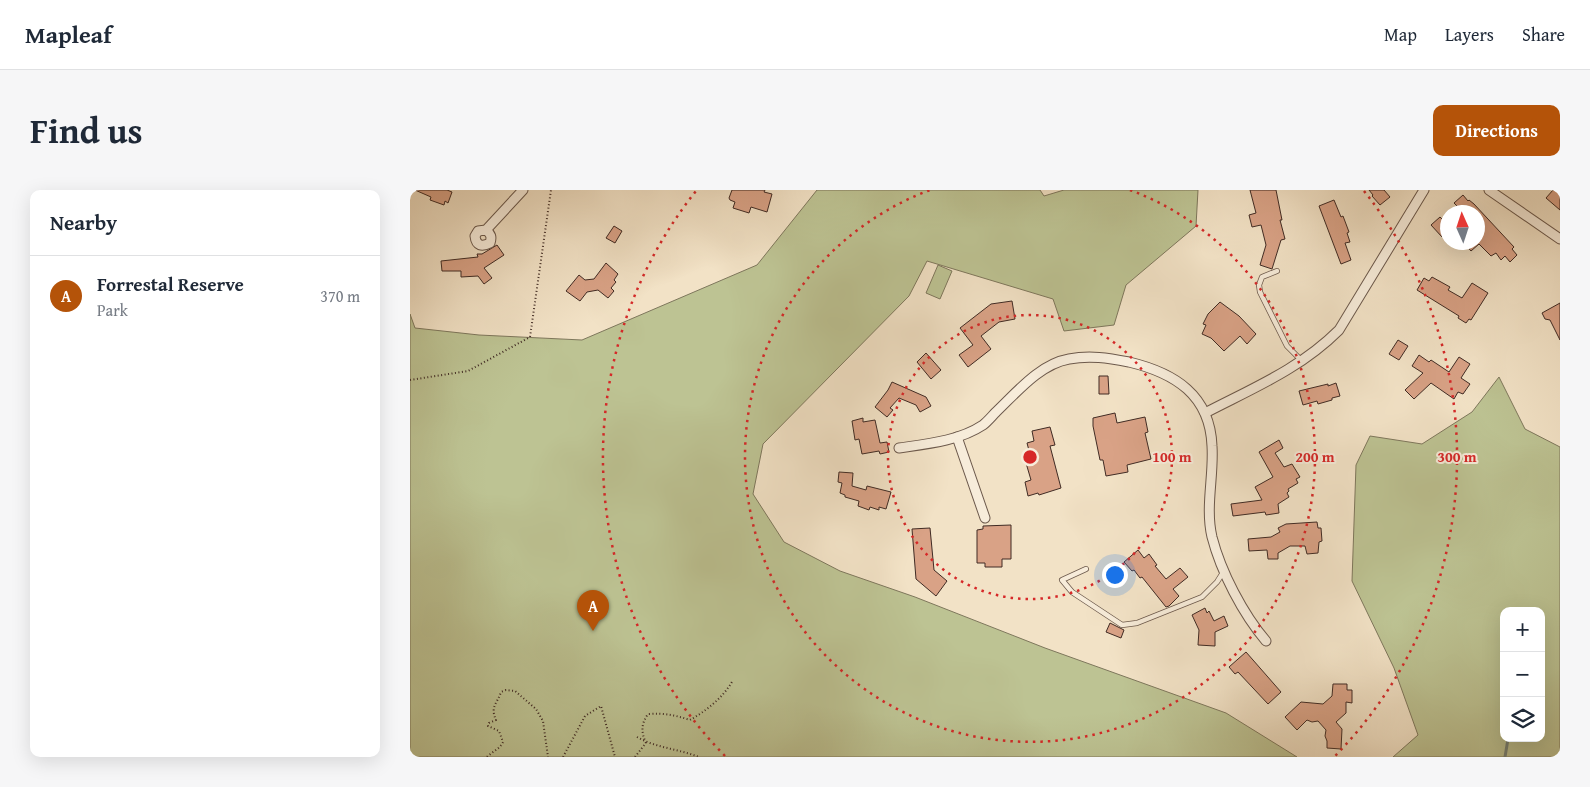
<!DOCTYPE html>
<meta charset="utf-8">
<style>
body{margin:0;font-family:"Gentium Book Plus",serif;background:#f6f6f7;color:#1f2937}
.controls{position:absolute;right:15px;bottom:15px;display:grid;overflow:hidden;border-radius:10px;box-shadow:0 5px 20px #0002}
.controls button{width:45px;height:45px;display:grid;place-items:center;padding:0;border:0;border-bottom:1px solid #e0e1e3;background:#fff;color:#1f2937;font:25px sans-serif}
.compass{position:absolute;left:1030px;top:15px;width:45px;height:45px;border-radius:50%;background:#fff;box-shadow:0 5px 20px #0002;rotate:357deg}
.you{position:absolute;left:704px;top:384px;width:18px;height:18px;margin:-12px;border:4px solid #fff;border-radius:50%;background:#1a73e8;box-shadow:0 0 0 8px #1a73e833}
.badge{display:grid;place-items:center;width:32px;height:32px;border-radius:50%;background:#b45309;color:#fff;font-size:16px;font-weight:700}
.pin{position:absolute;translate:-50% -41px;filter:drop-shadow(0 1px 2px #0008)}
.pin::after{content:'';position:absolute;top:26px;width:18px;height:15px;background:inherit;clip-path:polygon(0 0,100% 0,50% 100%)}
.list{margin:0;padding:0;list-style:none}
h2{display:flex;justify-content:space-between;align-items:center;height:65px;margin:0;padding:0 20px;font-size:21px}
h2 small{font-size:16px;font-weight:400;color:#747a83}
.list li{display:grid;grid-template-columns:32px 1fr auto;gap:15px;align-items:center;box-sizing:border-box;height:80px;padding:0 20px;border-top:1px solid #e0e1e3}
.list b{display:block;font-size:19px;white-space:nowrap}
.list p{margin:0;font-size:16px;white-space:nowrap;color:#747a83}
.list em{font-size:16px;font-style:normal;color:#747a83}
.icon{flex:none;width:28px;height:28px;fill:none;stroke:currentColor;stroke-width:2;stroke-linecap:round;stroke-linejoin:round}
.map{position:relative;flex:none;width:1150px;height:567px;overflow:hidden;border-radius:10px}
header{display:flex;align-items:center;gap:30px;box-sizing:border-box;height:70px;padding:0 25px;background:#fff;border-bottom:1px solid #e0e1e3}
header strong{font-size:24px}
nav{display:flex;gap:28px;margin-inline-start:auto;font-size:18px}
.intro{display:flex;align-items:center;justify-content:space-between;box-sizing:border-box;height:120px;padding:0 30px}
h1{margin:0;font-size:35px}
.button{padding:12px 22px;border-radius:10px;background:#b45309;color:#fff;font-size:18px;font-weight:700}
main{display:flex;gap:30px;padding:0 30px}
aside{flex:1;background:#fff;border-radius:10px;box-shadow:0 5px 20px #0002}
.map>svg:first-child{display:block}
</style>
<header>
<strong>Mapleaf</strong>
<nav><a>Map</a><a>Layers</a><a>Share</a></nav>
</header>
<div class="intro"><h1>Find us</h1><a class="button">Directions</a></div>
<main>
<aside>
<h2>Nearby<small></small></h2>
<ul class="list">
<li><span class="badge">A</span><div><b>Forrestal Reserve</b><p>Park</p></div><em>370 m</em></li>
</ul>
</aside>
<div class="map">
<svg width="1150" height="567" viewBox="0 0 1150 567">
<rect width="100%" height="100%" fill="#f2e2c6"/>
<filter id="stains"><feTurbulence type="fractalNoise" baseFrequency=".004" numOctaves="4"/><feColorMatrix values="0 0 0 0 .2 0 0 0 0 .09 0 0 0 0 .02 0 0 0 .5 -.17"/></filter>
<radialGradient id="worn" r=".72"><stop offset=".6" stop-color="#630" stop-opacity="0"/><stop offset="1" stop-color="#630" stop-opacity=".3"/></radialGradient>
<g fill="#bdc393" stroke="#7e775c" fill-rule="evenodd">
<polygon points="407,0 630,0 634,6 654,0 788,0 786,36 716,95 704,135 654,141 643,109 517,71 499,106 353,254 343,304 374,352 430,381 505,407 635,458 816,523 887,567 0,567 0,124 5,138 69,145 172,150 347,75"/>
<polygon points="528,75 542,81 530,109 516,103"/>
<path d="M1089,187L1115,239L1150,257V567H983L1008,545L984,478L942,391L946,275L960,246L1012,254L1062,222ZM1094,421H1131V548H1094Z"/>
</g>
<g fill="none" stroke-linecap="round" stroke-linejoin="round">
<polyline stroke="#778378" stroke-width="3" points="1095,567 1098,549"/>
</g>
<g fill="#d9a286" stroke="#402b24">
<polygon points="5,0 37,0 42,2 38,13 35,11 34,15 20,10 21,7"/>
<polygon points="322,0 355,0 354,2 362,4 357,22 341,17 339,23 323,18 325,12 320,10 319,8"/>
<polygon points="840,0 866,0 872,30 870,30 875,49 871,50 862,79 850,75 856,55 851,35 842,37 839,25 846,23"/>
<polygon points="959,0 974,0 980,7 970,15 962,6 963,5"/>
<polygon points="1143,0 1150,0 1150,20 1136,8"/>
<polygon points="1053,5 1058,11 1059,10 1064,14 1104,57 1102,59 1107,65 1100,72 1095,66 1091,70 1086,63 1081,66 1069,54 1061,61 1053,52 1068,52 1068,22 1053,22 1044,13"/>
<polygon points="924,10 931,27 933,26 939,42 937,43 940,52 935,53 941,70 931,74 909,16"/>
<polygon points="1030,27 1038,35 1038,41 1032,47 1021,35"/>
<polygon points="204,36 212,41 205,53 196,48"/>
<polygon points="87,55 94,65 74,78 82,88 74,94 68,86 51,87 51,81 32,81 31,71 68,67 67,64 72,64"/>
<polygon points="196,73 208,84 204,90 206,92 201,98 204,101 198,108 188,100 177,102 170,111 156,101 169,85 175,90 184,89"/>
<polygon points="1022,87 1040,97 1038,100 1052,108 1062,93 1078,103 1061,130 1059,129 1056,133 1048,128 1049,126 1007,100 1014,88 1019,91"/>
<polygon points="602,111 605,129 589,132 571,146 581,159 558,177 549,165 563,155 550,138 581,114"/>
<polygon points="810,112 829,126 846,144 837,154 830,146 814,161 801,148 792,144 796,135 793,134 798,124"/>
<polygon points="1150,113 1150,150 1140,130 1135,129 1132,123"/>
<polygon points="988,150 998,156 989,170 979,164"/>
<polygon points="516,163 531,180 521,189 507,172"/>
<polygon points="1009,165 1019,172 1021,170 1039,182 1049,167 1060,174 1051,188 1060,194 1053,204 1048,202 1044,209 1021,193 1004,209 995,200 1013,183 1002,176"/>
<polygon points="689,186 698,186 699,204 689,204"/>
<polygon points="482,192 516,207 521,216 510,222 506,215 489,208 480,218 483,220 477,227 465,217 478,200"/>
<polygon points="926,193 930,206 922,208 922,210 908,214 907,211 893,215 889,201 918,194 918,196"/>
<polygon points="705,223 707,233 735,227 738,242 735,243 741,269 717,275 718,282 696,286 693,270 690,270 683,236 683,228"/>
<polygon points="453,228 453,232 465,230 470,253 477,252 479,262 470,264 469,261 452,264 449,249 445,250 442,231"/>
<polygon points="640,237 645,255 640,256 651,298 629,305 628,303 618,306 615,292 621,290 616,273 622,272 617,253 624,251 622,241"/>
<polygon points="869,250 873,258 865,263 874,277 882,274 890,287 886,289 888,293 878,299 879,301 877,303 879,307 868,314 869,323 856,325 855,322 823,326 821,314 852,310 845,297 863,287 849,262"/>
<polygon points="429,282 443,283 442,296 456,300 457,296 481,302 476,319 469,317 469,320 460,317 459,320 448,316 449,311 435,307 435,305 430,303 432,293 428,292"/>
<polygon points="907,332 908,338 911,338 912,351 909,352 908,363 897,364 895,356 880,356 868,363 868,369 858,369 857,360 839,361 838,349 861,347 870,342 868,338 876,334"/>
<polygon points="601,335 601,369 592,369 592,377 575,377 575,373 567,373 567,340 573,339 573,336"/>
<polygon points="520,338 524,380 537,391 526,406 506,389 502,339"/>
<polygon points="728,360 734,368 739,364 747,375 745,376 756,389 770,378 778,387 763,399 769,406 759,416 756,417 732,387 730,388 724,380 722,381 714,372"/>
<polygon points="795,418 797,423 799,421 804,431 814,426 818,436 805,442 805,456 788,455 789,440 782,425"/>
<polygon points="700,433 714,440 711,448 696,442"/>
<polygon points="836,462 871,502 858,514 828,482 825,484 819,477"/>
<polygon points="923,494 937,494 937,500 942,500 942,513 936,512 936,523 926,532 932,539 931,559 917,558 917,551 915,546 916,540 908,531 902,532 897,530 887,540 875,527 891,512 913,514 922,506"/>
</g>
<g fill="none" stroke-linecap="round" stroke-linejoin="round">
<g stroke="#6c594c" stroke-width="6">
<g id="lane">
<polyline points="867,81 852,87 849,95 850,102 877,156 892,171"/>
<polyline points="676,379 652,390 662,402 712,435 727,433 792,407 807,392 814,381"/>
</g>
</g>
<g stroke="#6c594c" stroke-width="11">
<g id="street">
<polyline points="1079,0 1150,49"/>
<path d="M76,40C81,44 82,47 80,53C72,57 66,56 65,46L68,41L76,40L113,0"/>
<path d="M795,223C843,198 890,179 929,140L1014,0"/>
<polyline points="547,247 575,328"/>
<path d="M489,258C517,254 549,251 573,235C578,231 582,226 586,222C607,202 630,174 659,169C680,165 698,168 719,172C765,183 800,205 802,256C804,286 795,317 802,347C811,382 833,424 856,451"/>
</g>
</g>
<g stroke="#402b24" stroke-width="2" stroke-dasharray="1 2.5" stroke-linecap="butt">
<polyline points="0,190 58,181 120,147 141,0"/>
<path d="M227,547C246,558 269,559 289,567"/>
<path d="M236,553C231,542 231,534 238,524C254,523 265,525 280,530C296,521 314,507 323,490"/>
<path d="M77,567C83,561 90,559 93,552L89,541L78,536L79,533L86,530C80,517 87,514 91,502L96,500L105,501L126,519L133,531L138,567"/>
<polyline points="153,567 175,526 191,516 205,567"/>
<polyline points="225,567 236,553"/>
</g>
<use href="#lane" stroke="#f7ecda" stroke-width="4.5"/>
<use href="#street" stroke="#f7ecda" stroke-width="9"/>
</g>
<g fill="none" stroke="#d62828" stroke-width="2.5" stroke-dasharray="2.5 5">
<circle cx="620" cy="267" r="142"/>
<path d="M720 0A285 285 0 1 1 520 0"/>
<path d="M315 566A427 427 0 0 1 286 1M954 1A427 427 0 0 1 925 566"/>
</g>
<circle cx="620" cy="267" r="8" fill="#d62828" stroke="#f7ecda" stroke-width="2.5"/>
<g font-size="15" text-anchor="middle" font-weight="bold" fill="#d62828" stroke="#f7ecda" stroke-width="4" stroke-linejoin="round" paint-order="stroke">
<text x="762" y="272">100 m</text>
<text x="905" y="272">200 m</text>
<text x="1047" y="272">300 m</text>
</g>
<rect width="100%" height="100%" filter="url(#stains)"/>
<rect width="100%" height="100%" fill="url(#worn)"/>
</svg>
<div class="controls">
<button>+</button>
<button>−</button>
<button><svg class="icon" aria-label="layers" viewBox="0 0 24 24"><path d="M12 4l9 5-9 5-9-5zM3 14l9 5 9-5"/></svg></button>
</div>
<svg class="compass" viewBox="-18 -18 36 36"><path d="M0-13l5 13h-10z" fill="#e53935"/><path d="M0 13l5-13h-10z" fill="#747a83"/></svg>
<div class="you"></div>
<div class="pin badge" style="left:183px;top:441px">A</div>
</div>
</main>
